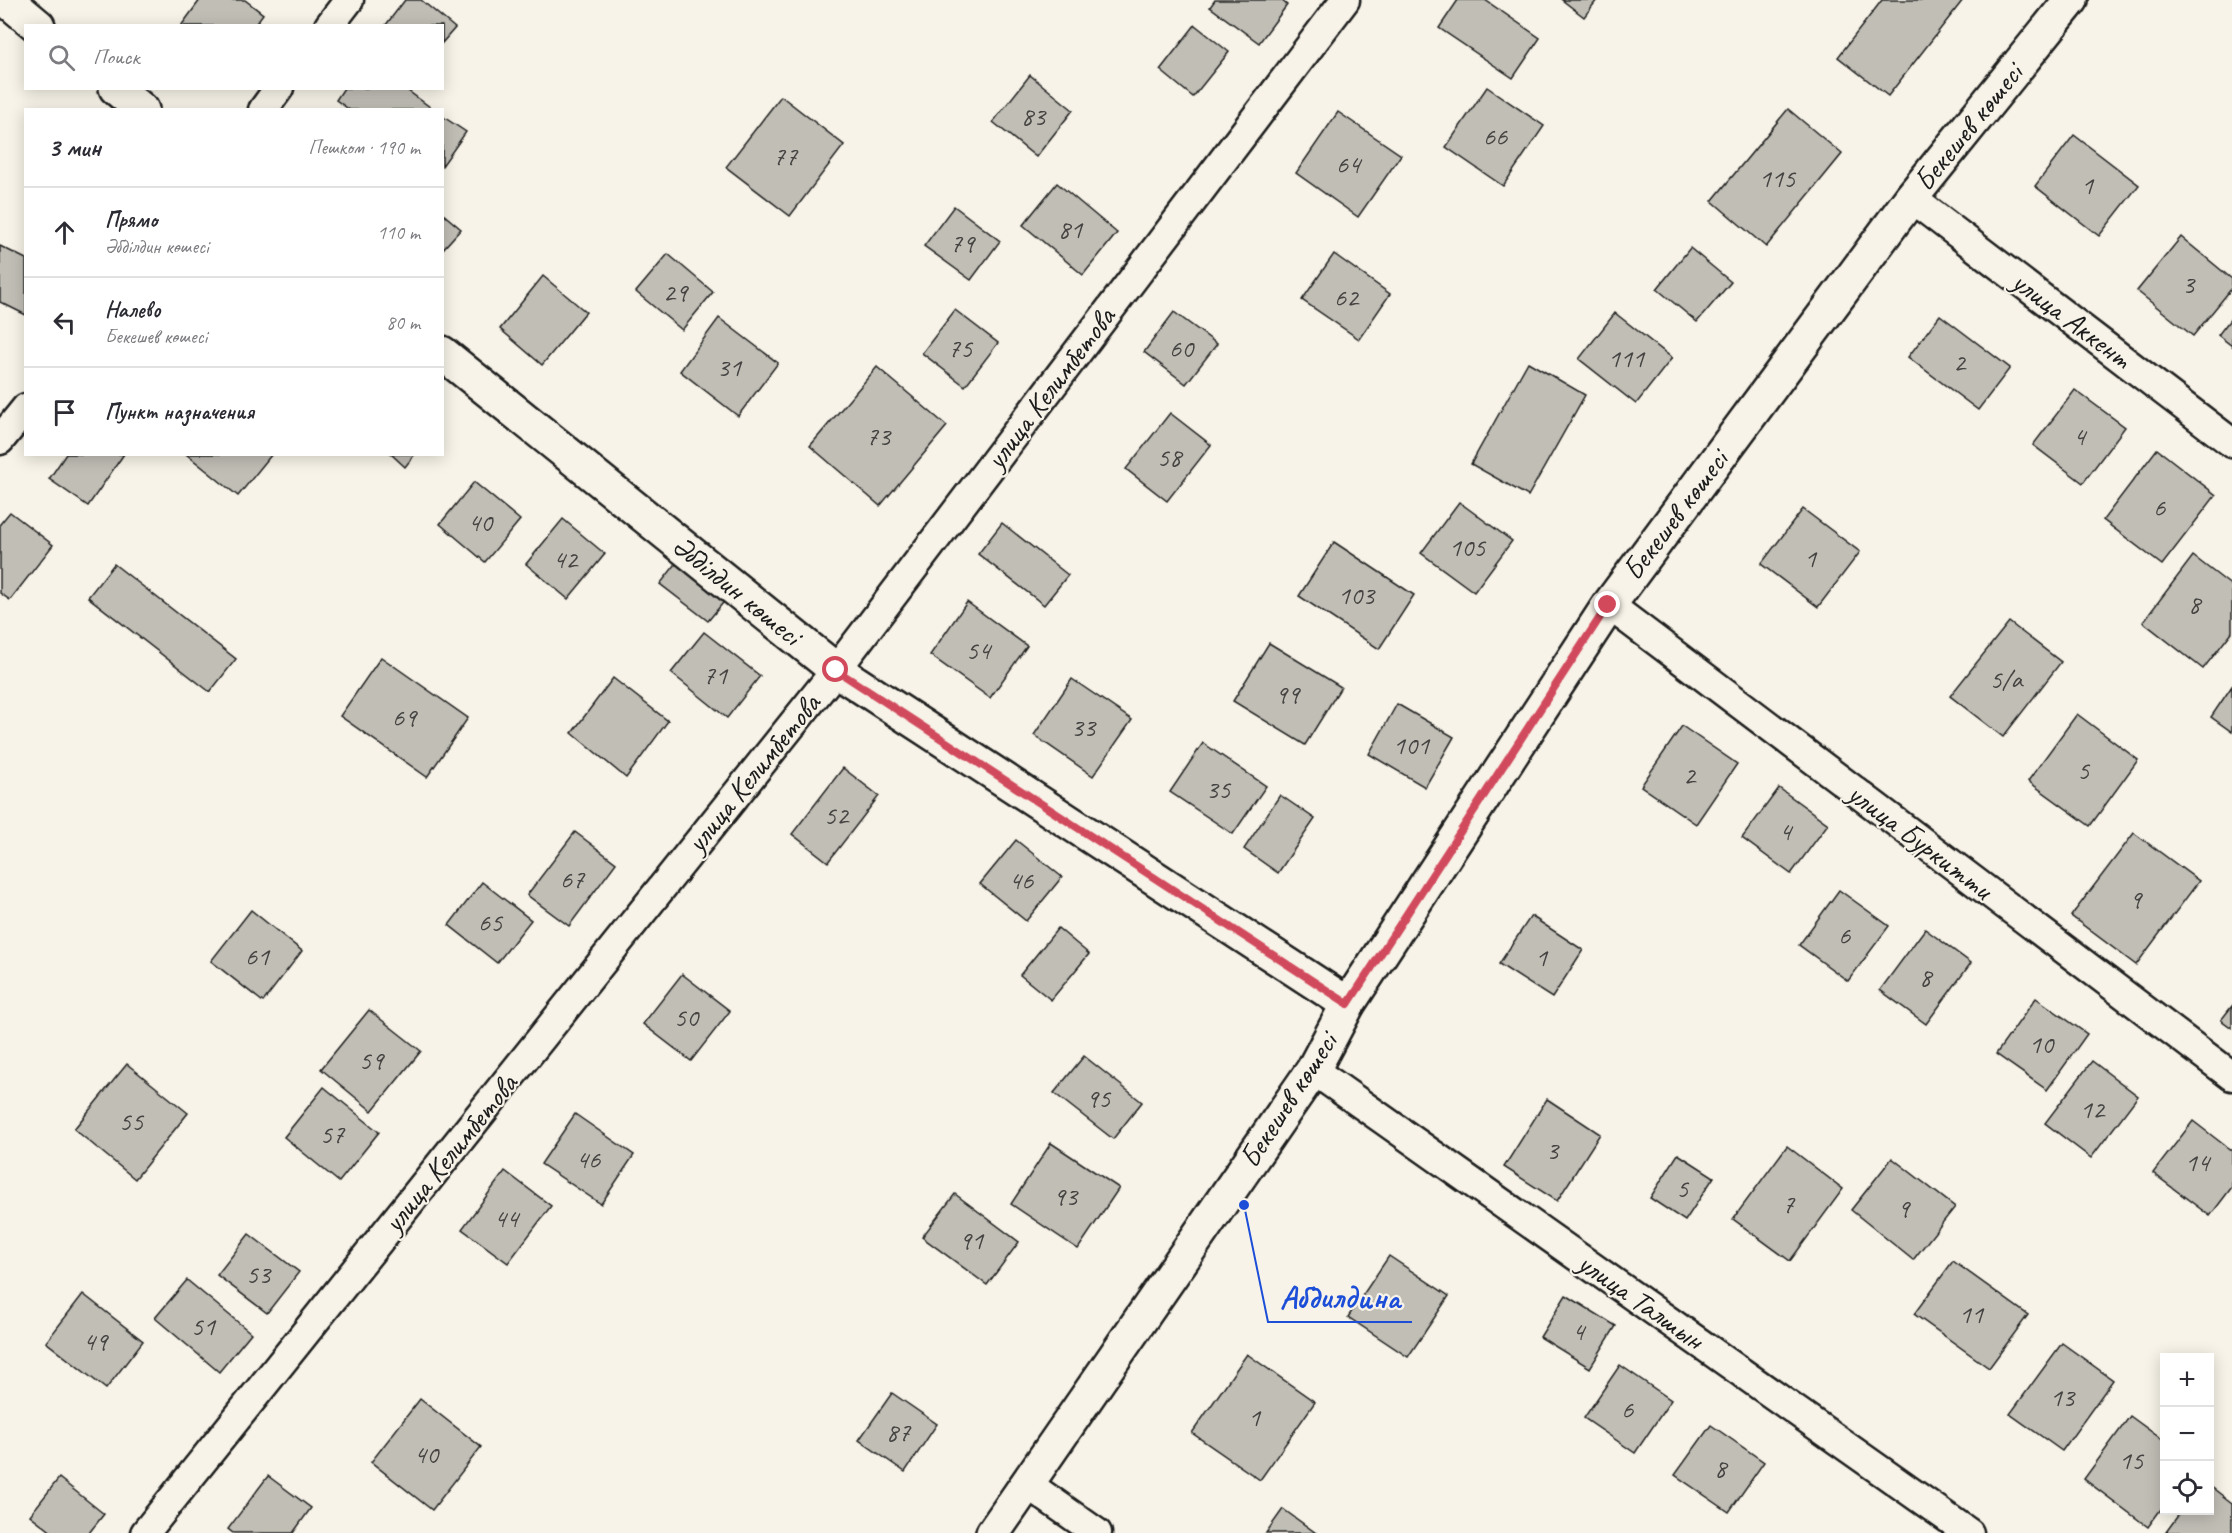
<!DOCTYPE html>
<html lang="ru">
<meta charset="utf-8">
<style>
body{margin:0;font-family:Caveat,sans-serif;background:#f2f2f3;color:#2b2b33}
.controls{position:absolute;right:18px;bottom:18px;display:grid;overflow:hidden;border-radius:0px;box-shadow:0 3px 15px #0003}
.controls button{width:54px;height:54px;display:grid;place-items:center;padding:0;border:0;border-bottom:2px solid #e1e1e2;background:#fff;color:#2b2b33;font:30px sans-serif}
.stop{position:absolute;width:18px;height:18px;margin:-14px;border:4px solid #d1495b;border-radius:50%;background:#fff}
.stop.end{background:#d1495b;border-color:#fff;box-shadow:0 2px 6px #0008}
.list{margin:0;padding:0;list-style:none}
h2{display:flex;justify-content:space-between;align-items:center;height:78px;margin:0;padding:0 24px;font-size:26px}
h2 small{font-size:20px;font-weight:400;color:#7c7c81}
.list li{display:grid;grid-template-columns:39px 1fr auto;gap:18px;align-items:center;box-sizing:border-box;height:90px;padding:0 24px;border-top:2px solid #e1e1e2}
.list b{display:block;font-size:22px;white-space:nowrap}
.list p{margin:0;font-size:20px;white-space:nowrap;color:#7c7c81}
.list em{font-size:20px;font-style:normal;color:#7c7c81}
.icon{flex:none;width:33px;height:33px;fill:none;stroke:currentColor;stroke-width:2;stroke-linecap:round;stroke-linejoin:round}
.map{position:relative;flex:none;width:2232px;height:1533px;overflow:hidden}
.search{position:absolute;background:#fff;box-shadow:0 3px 15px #0003;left:24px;top:24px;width:420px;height:66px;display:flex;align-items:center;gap:15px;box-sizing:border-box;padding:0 21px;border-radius:0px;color:#7c7c81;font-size:22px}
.panel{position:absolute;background:#fff;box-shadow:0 3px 15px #0003;left:24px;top:108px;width:420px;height:348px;border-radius:0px}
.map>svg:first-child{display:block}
</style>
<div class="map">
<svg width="2232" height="1533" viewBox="0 0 2232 1533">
<rect width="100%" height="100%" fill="#f7f3e8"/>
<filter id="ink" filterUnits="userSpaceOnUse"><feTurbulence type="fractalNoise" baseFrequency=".0167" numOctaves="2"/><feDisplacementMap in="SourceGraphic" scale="12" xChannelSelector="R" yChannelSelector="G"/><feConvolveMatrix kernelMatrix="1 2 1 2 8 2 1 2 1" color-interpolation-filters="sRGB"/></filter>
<g filter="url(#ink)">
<g fill="#c0beb5" stroke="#1c1c1c" stroke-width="1.5">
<polygon points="200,0 245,0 263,14 254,26 181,26"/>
<polygon points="405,0 421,0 455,28 442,43 442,26 385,26"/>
<polygon points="1215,0 1281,0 1287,5 1259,43 1210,7"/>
<polygon points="1458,0 1485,0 1540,38 1513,78 1439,28"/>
<polygon points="1562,0 1597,0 1584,17"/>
<polygon points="1882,0 1963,0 1888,96 1838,57"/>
<polygon points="1195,25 1229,52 1193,97 1160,70"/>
<polygon points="1030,75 1073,110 1036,157 993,122"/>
<polygon points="1487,87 1544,126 1503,186 1446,147"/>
<polygon points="344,88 404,88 434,110 350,110 336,100"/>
<polygon points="781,96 844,145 790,216 726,167"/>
<polygon points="1788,109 1842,154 1766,247 1712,201"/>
<polygon points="1338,112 1401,155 1358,217 1296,173"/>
<polygon points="442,116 466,132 442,166"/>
<polygon points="2074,135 2139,185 2099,236 2035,186"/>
<polygon points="1057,183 1117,233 1083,275 1023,225"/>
<polygon points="954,206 1000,241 971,280 924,246"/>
<polygon points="442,213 461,229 442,250"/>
<polygon points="2181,237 2232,279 2232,288 2193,336 2137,291"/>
<polygon points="0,246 26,259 26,315 0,302"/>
<polygon points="1690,248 1731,282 1697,322 1657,289"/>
<polygon points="668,254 713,292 682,330 636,292"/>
<polygon points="1334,254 1390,294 1359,339 1302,300"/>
<polygon points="543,276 586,312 542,365 500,329"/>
<polygon points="955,310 998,343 965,386 922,353"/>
<polygon points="1174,312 1217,344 1186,384 1144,352"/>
<polygon points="1615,313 1672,358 1636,404 1579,359"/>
<polygon points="1940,315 2010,368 1978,410 1908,357"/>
<polygon points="2232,317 2232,346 2218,335"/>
<polygon points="719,318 778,363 738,416 680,371"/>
<polygon points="1528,362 1585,395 1528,496 1471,464"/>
<polygon points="877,367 947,426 880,506 810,446"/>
<polygon points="2075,390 2125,427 2083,483 2033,445"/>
<polygon points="1170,413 1211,445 1167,501 1126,469"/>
<polygon points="2157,449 2216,495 2162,565 2103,520"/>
<polygon points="66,454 124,454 88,506 49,479"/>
<polygon points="186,454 272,454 238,496"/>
<polygon points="391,454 415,454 405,467"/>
<polygon points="474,482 520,520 485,562 440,524"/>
<polygon points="1459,502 1512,541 1474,592 1421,553"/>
<polygon points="1803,509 1860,552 1818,607 1761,564"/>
<polygon points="10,512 53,545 10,600 0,593 0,524"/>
<polygon points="563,519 605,554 568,599 526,564"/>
<polygon points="1002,523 1068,575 1044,605 978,554"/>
<polygon points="1334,542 1414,595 1379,649 1299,596"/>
<polygon points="2193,556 2232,586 2232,632 2203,669 2143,622"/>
<polygon points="679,560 727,598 708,621 660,584"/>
<polygon points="114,564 236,659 210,692 88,597"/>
<polygon points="967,602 1027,646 990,698 930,655"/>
<polygon points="2009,622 2061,662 2003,737 1950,696"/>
<polygon points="704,632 760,676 727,718 671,673"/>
<polygon points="1269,643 1341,687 1305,745 1233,701"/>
<polygon points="381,657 468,718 427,777 340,716"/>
<polygon points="613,678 668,721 626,778 572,733"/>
<polygon points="1072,679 1132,720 1093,776 1034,735"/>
<polygon points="2232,686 2232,732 2211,717"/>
<polygon points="1397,704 1454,737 1425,787 1369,754"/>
<polygon points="2077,714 2138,760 2090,826 2028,781"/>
<polygon points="1682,726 1737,764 1696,824 1641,786"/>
<polygon points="1203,743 1266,786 1233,834 1170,792"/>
<polygon points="843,768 879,796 828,862 792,834"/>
<polygon points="1779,788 1828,824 1791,874 1742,838"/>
<polygon points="1280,795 1315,819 1278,873 1244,849"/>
<polygon points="575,832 616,863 569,926 527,895"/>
<polygon points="2134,833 2199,881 2136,965 2071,916"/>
<polygon points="1016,840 1062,877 1026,921 980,884"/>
<polygon points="482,882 531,920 497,963 449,925"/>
<polygon points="1839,890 1889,926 1848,981 1799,945"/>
<polygon points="251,910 302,951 263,1002 211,961"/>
<polygon points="1531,916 1583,950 1552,998 1499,964"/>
<polygon points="1058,928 1089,954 1051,1000 1020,975"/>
<polygon points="1925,929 1971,963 1926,1024 1880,990"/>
<polygon points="682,974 730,1011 691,1061 643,1024"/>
<polygon points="2036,998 2087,1034 2047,1090 1996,1054"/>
<polygon points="2232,1006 2232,1028 2221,1020"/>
<polygon points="369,1010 421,1051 372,1111 321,1069"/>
<polygon points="1084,1056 1142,1102 1113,1139 1054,1093"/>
<polygon points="2092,1061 2138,1096 2091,1158 2045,1123"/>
<polygon points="127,1064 188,1113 135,1179 74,1129"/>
<polygon points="324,1087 379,1132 339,1182 284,1137"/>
<polygon points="1547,1099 1600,1134 1557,1201 1504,1167"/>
<polygon points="575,1114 634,1155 601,1204 541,1164"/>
<polygon points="2193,1121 2232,1151 2232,1187 2210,1216 2153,1173"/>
<polygon points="1051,1143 1119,1188 1078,1249 1011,1204"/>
<polygon points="1787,1146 1843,1189 1790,1261 1733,1219"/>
<polygon points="1678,1154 1714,1177 1685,1221 1650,1198"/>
<polygon points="1892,1158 1955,1207 1913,1260 1851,1210"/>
<polygon points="505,1171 551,1206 508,1263 462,1229"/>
<polygon points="955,1194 1019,1242 987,1285 922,1237"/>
<polygon points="249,1234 299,1272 267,1313 217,1275"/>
<polygon points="1389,1256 1449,1296 1408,1357 1348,1317"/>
<polygon points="1953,1261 2028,1315 1989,1368 1914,1314"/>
<polygon points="187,1280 251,1333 219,1372 155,1318"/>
<polygon points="83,1294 143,1341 106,1389 46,1342"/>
<polygon points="1566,1295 1616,1326 1590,1368 1540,1337"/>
<polygon points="2062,1343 2113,1380 2062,1451 2010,1414"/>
<polygon points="1247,1354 1315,1402 1260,1480 1192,1433"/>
<polygon points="1620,1365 1671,1400 1635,1453 1584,1418"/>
<polygon points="892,1393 937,1424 905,1472 859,1440"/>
<polygon points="420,1399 481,1447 432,1510 371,1462"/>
<polygon points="2130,1416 2164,1441 2164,1505 2148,1527 2084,1479"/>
<polygon points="1711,1425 1764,1462 1729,1512 1675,1475"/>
<polygon points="268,1476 311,1508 293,1533 233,1533 228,1529"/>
<polygon points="59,1478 104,1514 89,1533 53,1533 30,1515"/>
<polygon points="2210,1486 2232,1503 2232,1533 2166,1532 2182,1510 2210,1510"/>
<polygon points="1283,1509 1316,1533 1266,1533"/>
</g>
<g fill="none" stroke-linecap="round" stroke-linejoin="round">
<g stroke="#1c1c1c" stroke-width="33">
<g id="minor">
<polyline points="329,26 349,0"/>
<polyline points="263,110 279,88"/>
<polyline points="1911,198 2232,443"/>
<polyline points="0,440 26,408"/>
<polyline points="1609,605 2232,1076"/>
<polyline points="1313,1070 1969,1533"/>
<polyline points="1026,1483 1097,1533"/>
<polyline points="145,1533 836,670 1345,0"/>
</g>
</g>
<g stroke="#1c1c1c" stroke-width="38">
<g id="secondary">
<polyline points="7,0 38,26"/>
<polyline points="116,88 142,110"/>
<polyline points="442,353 836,670 1348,1004"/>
<polyline points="993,1533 1313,1070 1348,1004 1609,605 1911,198 2071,0"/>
</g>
</g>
<use href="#minor" stroke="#f7f3e8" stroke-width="28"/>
<use href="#secondary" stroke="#f7f3e8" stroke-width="33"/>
</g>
</g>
<g fill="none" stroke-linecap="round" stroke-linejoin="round" filter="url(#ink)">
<polyline stroke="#d1495b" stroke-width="8" points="836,670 1348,1004 1608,605"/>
</g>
<g text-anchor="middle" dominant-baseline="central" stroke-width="4.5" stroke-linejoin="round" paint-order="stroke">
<g font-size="27" fill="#454442">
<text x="1033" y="116">83</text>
<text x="1495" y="136">66</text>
<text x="785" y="156">77</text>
<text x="1348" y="164">64</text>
<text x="1777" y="178">115</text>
<text x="2087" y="185">1</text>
<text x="1070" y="229">81</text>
<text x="962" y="243">79</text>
<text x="2188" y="284">3</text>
<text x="675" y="292">29</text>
<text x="1346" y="297">62</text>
<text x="960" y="348">75</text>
<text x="1181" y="348">60</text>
<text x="1626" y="358">111</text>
<text x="1959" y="362">2</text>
<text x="729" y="367">31</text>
<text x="878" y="436">73</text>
<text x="2079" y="436">4</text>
<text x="1169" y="457">58</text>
<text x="2159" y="507">6</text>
<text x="480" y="522">40</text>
<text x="1467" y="547">105</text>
<text x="1810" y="558">1</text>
<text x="565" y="559">42</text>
<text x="1356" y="595">103</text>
<text x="2194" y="604">8</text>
<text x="978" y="650">54</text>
<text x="715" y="675">71</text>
<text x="2006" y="679">5/а</text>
<text x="1287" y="694">99</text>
<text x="404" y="717">69</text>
<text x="1083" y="727">33</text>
<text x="1411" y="745">101</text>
<text x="2083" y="770">5</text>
<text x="1689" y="775">2</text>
<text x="1218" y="789">35</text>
<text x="836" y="815">52</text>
<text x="1785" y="831">4</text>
<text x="572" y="879">67</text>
<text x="1021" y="880">46</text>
<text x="2135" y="899">9</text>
<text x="490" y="922">65</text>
<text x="1844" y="935">6</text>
<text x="257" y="956">61</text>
<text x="1541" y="957">1</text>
<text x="1925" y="977">8</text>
<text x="686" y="1017">50</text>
<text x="2041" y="1044">10</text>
<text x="371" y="1060">59</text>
<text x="1098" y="1098">95</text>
<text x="2092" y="1109">12</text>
<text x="131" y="1121">55</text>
<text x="332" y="1134">57</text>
<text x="1552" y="1150">3</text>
<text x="588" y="1159">46</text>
<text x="2197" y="1162">14</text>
<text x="1682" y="1188">5</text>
<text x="1065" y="1196">93</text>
<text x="1788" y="1204">7</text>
<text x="1903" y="1208">9</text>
<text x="506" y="1218">44</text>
<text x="971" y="1240">91</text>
<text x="258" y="1274">53</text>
<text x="1971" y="1314">11</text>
<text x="203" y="1326">51</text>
<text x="1578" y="1331">4</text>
<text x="95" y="1341">49</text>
<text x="2062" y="1397">13</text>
<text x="1627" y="1409">6</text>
<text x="1254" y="1417">1</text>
<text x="898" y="1432">87</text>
<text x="426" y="1454">40</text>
<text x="2131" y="1460">15</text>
<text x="1720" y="1468">8</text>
</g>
<g font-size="30" fill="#1c1c1c" stroke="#f7f3e8">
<text transform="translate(1968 127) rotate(-51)">Бекешев көшесі</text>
<text transform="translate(2072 320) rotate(37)">улица Аккент</text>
<text transform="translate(1050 388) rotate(-53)">улица Келимбетова</text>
<text transform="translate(1675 515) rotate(-53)">Бекешев көшесі</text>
<text transform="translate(737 590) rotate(39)">Әбділдин көшесі</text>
<text transform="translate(753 773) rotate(-51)">улица Келимбетова</text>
<text transform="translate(1920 841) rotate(37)">улица Буркитти</text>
<text transform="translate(1288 1100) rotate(-57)">Бекешев көшесі</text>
<text transform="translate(450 1153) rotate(-51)">улица Келимбетова</text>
<text transform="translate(1641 1301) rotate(35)">улица Талшын</text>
</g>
</g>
<path fill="none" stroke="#1d4ed8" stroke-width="2" d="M1244 1205L1268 1322H1412"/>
<circle fill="#1d4ed8" stroke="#f7f3e8" stroke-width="2" cx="1244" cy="1205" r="6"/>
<g font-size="32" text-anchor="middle" font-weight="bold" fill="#1d4ed8" stroke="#f7f3e8" stroke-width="4.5" stroke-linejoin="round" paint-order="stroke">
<text x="1340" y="1308">Абдилдина</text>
</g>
</svg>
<div class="controls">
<button>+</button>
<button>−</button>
<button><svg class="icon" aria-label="locate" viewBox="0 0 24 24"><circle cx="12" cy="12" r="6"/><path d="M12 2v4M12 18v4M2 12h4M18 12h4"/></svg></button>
</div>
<div class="stop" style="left:836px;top:670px"></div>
<div class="stop end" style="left:1608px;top:605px"></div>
<div class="search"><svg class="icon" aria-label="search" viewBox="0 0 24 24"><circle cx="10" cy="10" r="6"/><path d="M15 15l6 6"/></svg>Поиск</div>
<section class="panel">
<h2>3 мин<small>Пешком · 190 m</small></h2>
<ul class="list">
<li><svg class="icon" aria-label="ahead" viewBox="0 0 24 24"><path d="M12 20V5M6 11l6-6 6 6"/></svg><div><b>Прямо</b><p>Әбділдин көшесі</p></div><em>110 m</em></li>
<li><svg class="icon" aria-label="left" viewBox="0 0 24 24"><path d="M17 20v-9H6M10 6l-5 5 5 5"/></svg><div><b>Налево</b><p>Бекешев көшесі</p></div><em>80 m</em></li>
<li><svg class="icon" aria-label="arrive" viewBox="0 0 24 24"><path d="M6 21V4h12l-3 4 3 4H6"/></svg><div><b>Пункт назначения</b></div></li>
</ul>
</section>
</div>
